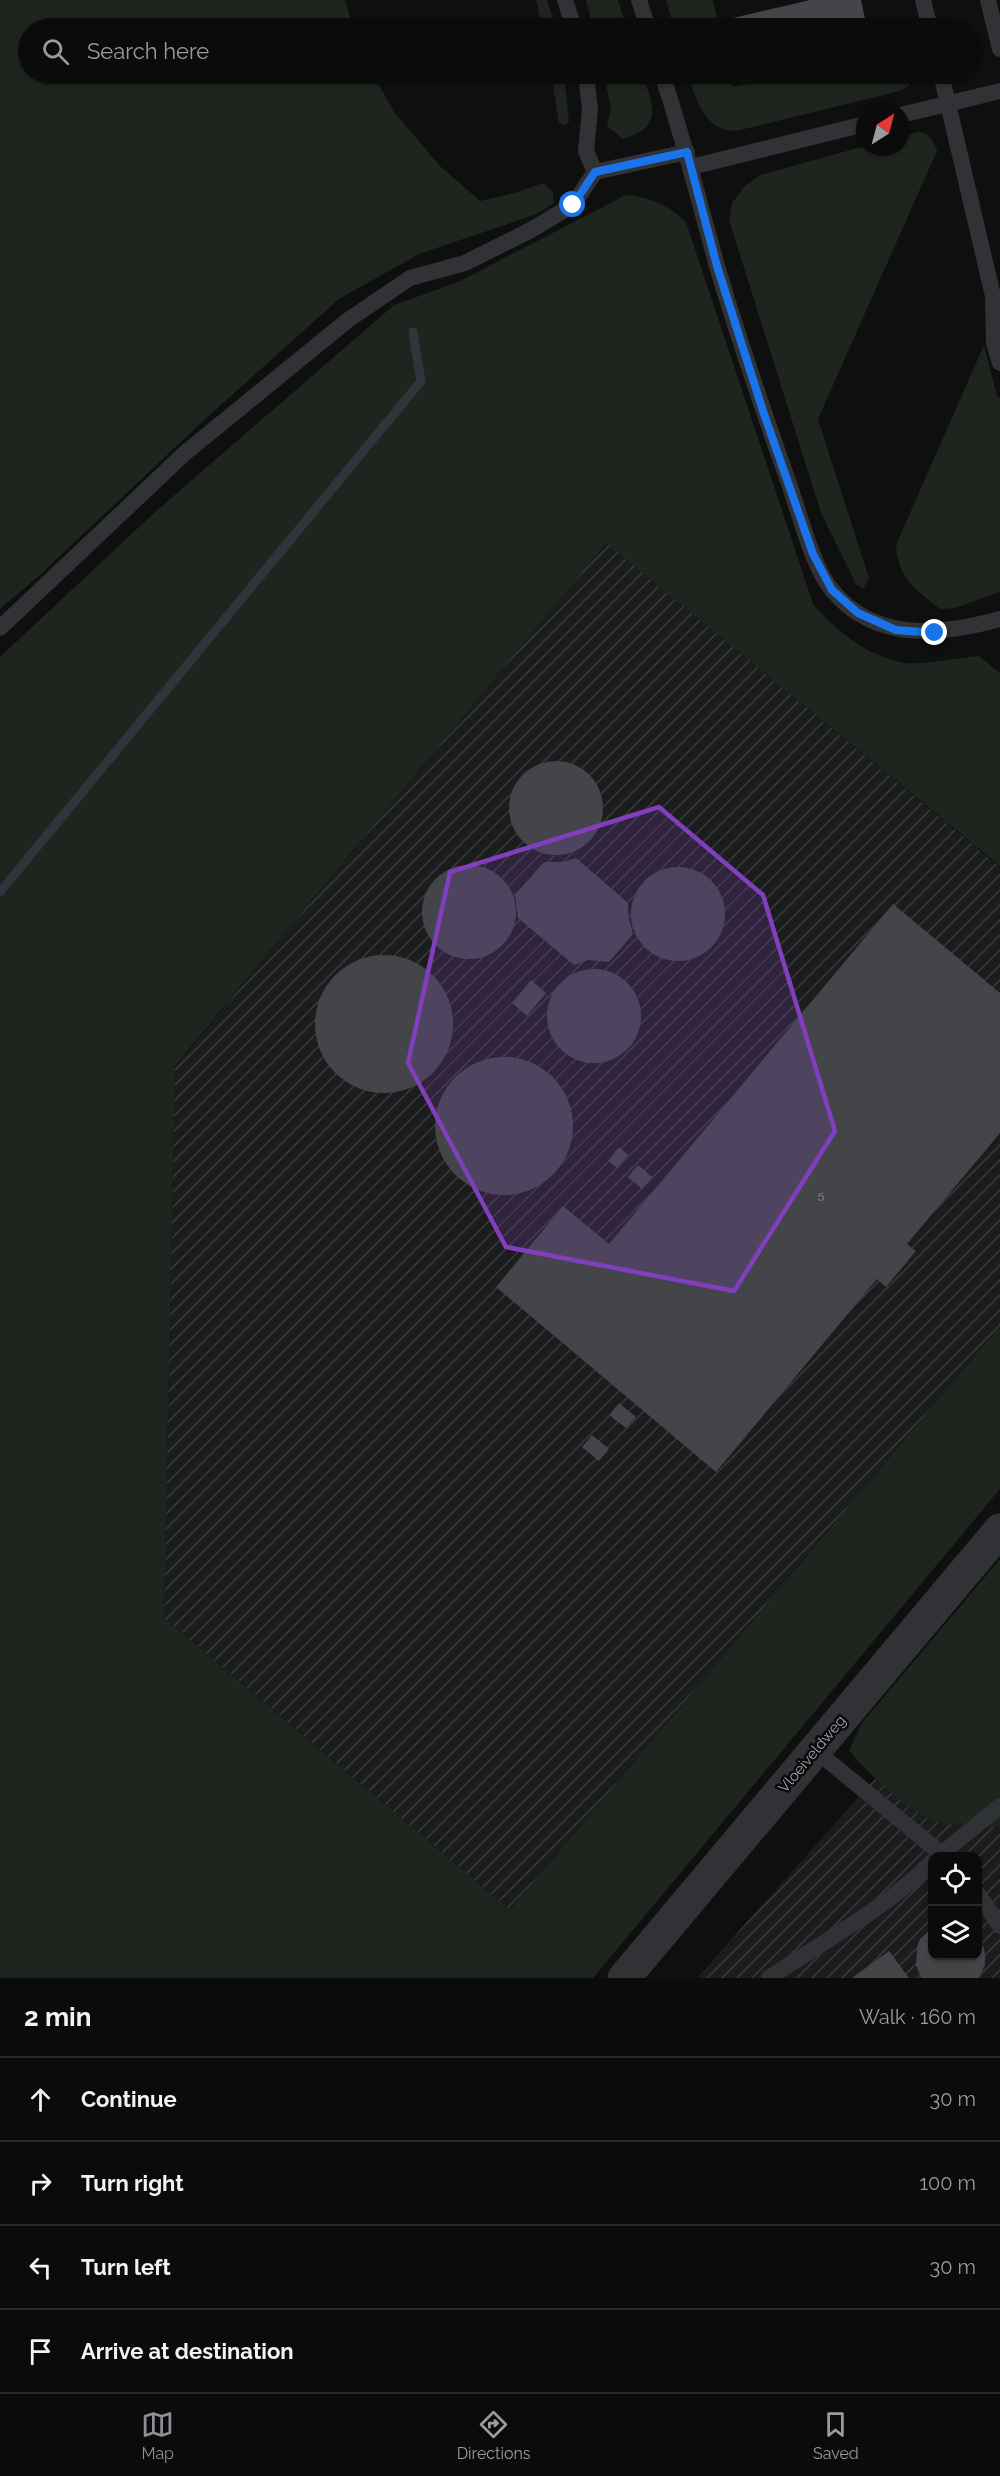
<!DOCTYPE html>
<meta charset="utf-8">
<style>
body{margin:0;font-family:Raleway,sans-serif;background:#141415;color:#f1f3f6}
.controls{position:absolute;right:18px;bottom:18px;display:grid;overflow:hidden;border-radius:12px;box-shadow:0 2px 4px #0004}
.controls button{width:54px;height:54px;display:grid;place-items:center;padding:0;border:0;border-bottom:2px solid #2b2b2d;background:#0b0b0c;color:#f1f3f6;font:30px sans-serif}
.compass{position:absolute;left:856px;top:102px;width:54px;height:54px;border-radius:50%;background:#0b0b0c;box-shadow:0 2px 4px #0004;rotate:36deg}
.stop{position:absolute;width:18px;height:18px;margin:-14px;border:4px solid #1a73e8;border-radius:50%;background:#fff}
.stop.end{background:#1a73e8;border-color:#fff;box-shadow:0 2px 6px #0008}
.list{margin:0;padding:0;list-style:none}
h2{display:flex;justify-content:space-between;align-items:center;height:78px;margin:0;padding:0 24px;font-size:26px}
h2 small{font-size:20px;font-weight:400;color:#9a9b9d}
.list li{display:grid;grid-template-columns:39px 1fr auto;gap:18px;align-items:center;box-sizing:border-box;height:84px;padding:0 24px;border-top:2px solid #2b2b2d}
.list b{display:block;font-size:22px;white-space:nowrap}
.list em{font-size:20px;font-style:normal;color:#9a9b9d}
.icon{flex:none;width:33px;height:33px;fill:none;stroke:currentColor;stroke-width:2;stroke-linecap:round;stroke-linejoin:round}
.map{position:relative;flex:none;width:1000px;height:1978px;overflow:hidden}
.search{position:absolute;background:#0b0b0c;box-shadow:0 2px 4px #0004;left:18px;right:18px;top:18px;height:66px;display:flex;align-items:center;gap:15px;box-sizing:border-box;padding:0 21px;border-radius:33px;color:#9a9b9d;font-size:22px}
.sheet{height:414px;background:#0b0b0c}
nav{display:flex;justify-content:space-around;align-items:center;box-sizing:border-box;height:84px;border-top:2px solid #2b2b2d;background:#0b0b0c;font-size:16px;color:#9a9b9d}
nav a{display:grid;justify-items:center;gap:3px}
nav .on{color:#8c9099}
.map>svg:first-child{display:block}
</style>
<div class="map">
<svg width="1000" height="1978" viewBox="0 0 1000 1978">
<defs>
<pattern id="industrial-furrows" width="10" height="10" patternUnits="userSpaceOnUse" patternTransform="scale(1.5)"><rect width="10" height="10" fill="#1b1c1d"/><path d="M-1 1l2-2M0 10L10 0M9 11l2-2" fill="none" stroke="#393a3b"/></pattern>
</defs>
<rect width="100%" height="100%" fill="#0f0f10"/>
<g fill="url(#industrial-furrows)" fill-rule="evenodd">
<polygon points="606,542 1000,867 1000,1326 510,1910 164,1618 175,1067"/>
<path d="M1000,1639V1978H697ZM932,1856H978V1956H932Z"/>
</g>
<g fill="#1e241e">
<polygon points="0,0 345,0 353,28 28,28 28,74 373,74 394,112 441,167 480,201 518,192 543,183 553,192 554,203 537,214 419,254 339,299 202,422 42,573 0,609"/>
<polygon points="536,0 547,0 556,28 542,28"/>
<polygon points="586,0 618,0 627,28 593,28"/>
<polygon points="666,0 713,0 719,28 674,28"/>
<polygon points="551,74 564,74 569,122 564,125 559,123"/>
<path d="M604,74H642C654,105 663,128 623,139L607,126L611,109Z"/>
<path d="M688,74H730L733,87L790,74H915L910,85L900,91L736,131C703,130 696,99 688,74Z"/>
<polygon points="918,132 927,134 935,145 937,151 818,419 869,578 863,589 856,584 821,513 729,220 732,203 745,186 760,175 865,146 901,147 901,137"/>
<path d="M626,195C651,197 668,205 686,222L813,604C836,631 868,657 905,663C923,665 958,658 979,656L1000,673V866L606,543L175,1066L164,1618L510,1910L1000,1326V1489L593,1978H0V657L155,512L394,305L458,282Z"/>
<path d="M984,345L997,396L1000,398V592L955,608L940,609C915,588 898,580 896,545Z"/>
<path d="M1000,1559V1824L997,1827C977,1825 955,1826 936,1822C913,1816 863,1769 849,1750L862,1723Z"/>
</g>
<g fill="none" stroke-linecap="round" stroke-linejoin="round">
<polyline stroke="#2f363b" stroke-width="9" points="0,892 421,381 413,332"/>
</g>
<g fill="#434548">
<polygon points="810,0 861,0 867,28 726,28 724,20"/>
<circle cx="556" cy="808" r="47"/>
<polygon points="576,858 628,903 628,915 633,934 609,962 588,960 574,965 518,918 515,895 544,862 563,862"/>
<circle cx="469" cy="912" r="47"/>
<circle cx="678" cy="914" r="47"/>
<polygon points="893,904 1000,993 1000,1133 907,1244 916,1251 886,1287 877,1279 716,1472 496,1287 563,1206 609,1244"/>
<circle cx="384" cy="1024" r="69"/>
<circle cx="594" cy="1016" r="47"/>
<polygon points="531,980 546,993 527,1016 512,1003"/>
<circle cx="504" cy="1126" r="69"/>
<polygon points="619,1147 628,1155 617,1168 608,1161"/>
<polygon points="638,1165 652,1177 642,1189 628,1177"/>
<polygon points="619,1403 636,1417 626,1428 609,1415"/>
<polygon points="592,1435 609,1449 599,1461 582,1447"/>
<polygon points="932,1928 932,1956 978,1956 978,1937 984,1948 985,1956 985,1965 979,1978 921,1978 916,1965 917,1947 920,1939"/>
<polygon points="889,1951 909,1978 852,1978"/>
</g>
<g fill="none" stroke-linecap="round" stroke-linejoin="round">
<g stroke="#313235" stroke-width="16">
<polyline points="565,0 574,28"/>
<polyline points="639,0 648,28"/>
<polyline points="923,0 930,28"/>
<polyline points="988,0 1000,49"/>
<polyline points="586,74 590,110 586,151 595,172 687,152"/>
<path d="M662,74C683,137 699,201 717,266C738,338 763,410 788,481C799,511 812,566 832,590C875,643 943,635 1000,619"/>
<polyline points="941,74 993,296 994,343 1000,363"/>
<polyline points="901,115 1000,91"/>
<polyline points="691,167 865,124"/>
<polyline points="0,628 185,453 348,320 410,278 465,263 529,231 573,205 595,172"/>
<polyline points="815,1750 944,1856"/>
<polyline points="939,1856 1000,1806"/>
<polyline points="978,1894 1000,1926"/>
<path d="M769,1978C825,1940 884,1910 932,1862"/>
</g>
<polyline stroke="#313235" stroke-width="33" points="624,1978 1000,1530"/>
</g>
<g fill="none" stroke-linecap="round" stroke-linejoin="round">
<polyline stroke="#1a73e8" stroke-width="8" points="573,205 595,172 687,152 717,266 763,411 813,554 832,590 858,613 896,630 935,633"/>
</g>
<path fill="#813fbd" fill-opacity="0.2" stroke="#813fbd" stroke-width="4.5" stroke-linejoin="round" d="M659,807L763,895L835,1131L734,1291L506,1247L408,1063L450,872Z"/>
<g text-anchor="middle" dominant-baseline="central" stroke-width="5" stroke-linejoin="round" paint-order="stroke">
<g font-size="12" fill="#8a8f95">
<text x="821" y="1195">5</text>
</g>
<g font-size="15" fill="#a2a8af" stroke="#0a0a0b">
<text transform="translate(812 1754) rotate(-50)">Vloeiveldweg</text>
</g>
</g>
</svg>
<div class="controls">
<button><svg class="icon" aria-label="locate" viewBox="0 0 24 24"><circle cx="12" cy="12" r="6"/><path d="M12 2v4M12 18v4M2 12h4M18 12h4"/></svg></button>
<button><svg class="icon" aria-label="layers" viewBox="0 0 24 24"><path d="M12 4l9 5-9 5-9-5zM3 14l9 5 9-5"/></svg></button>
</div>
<svg class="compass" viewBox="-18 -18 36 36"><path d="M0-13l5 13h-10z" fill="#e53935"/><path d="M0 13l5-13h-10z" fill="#9a9b9d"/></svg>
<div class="stop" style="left:573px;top:205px"></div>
<div class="stop end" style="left:935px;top:633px"></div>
<div class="search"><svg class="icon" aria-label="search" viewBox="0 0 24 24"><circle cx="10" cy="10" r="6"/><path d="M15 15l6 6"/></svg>Search here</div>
</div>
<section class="sheet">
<h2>2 min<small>Walk · 160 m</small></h2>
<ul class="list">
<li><svg class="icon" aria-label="ahead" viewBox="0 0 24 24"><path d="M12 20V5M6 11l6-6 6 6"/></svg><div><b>Continue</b></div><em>30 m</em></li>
<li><svg class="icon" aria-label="right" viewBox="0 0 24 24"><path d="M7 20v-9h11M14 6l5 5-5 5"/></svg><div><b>Turn right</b></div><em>100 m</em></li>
<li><svg class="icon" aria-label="left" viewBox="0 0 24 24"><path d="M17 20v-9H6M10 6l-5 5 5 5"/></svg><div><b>Turn left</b></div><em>30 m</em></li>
<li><svg class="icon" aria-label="arrive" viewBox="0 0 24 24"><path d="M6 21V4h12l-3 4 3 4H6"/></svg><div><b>Arrive at destination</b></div></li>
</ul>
</section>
<nav>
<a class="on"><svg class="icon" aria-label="map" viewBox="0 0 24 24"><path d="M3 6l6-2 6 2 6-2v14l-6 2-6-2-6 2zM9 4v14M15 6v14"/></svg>Map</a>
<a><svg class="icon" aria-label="directions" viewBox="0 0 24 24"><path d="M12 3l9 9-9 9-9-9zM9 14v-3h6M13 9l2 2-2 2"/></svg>Directions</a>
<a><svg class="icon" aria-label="saved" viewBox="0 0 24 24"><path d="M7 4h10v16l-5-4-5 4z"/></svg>Saved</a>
</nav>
